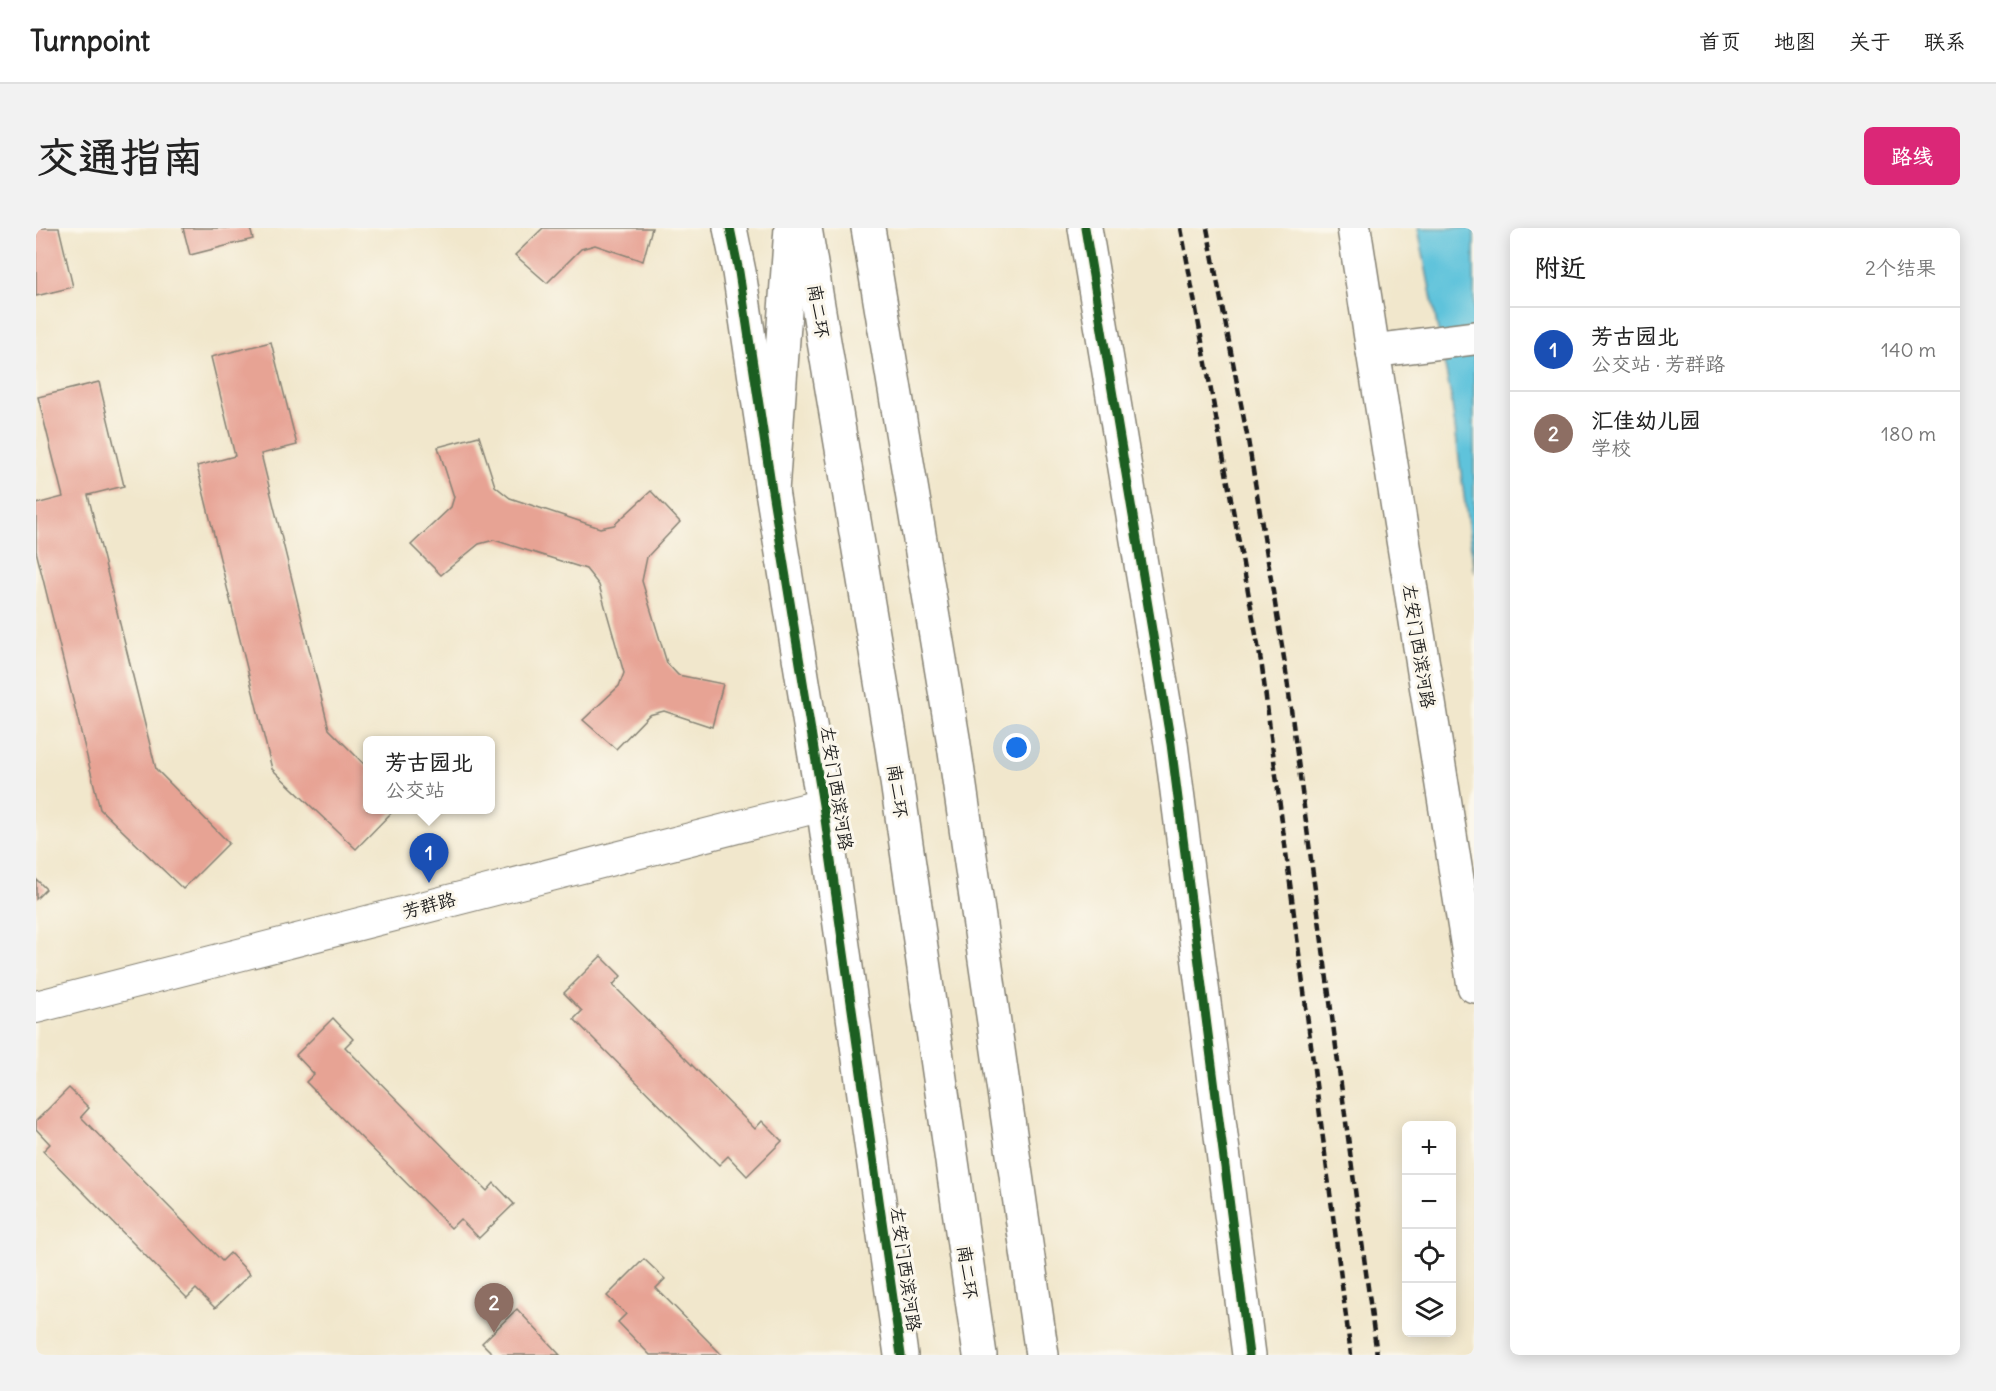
<!DOCTYPE html>
<html lang="zh">
<meta charset="utf-8">
<style>
body{margin:0;font-family:Delius,"LXGW WenKai TC",sans-serif;background:#f2f2f2;color:#222}
.controls{position:absolute;right:18px;bottom:18px;display:grid;overflow:hidden;border-radius:9px;box-shadow:0 3px 15px #0003}
.controls button{width:54px;height:54px;display:grid;place-items:center;padding:0;border:0;border-bottom:2px solid #e0e0e0;background:#fff;color:#222;font:30px sans-serif}
.you{position:absolute;left:981px;top:520px;width:21px;height:21px;margin:-15px;border:4px solid #fff;border-radius:50%;background:#1a73e8;box-shadow:0 0 0 9px #1a73e833}
.badge{display:grid;place-items:center;width:39px;height:39px;border-radius:50%;background:#db2777;color:#fff;font-size:20px;font-weight:700}
.pin{position:absolute;translate:-50% -50px;filter:drop-shadow(0 2px 3px #0008)}
.pin::after{content:'';position:absolute;top:32px;width:21px;height:18px;background:inherit;clip-path:polygon(0 0,100% 0,50% 100%)}
.popup{position:absolute;left:327px;top:508px;width:132px;height:78px;box-sizing:border-box;display:grid;place-content:center;border-radius:9px;background:#fff;filter:drop-shadow(0 2px 4px #0005);font-size:20px;white-space:nowrap;color:#767676}
.popup b{font-size:22px;color:#222}
.popup::after{content:'';position:absolute;left:50%;top:100%;margin-left:-12px;border:12px solid transparent;border-top-color:#fff}
.list{margin:0;padding:0;list-style:none}
h2{display:flex;justify-content:space-between;align-items:center;height:78px;margin:0;padding:0 24px;font-size:26px}
h2 small{font-size:20px;font-weight:400;color:#767676}
.list li{display:grid;grid-template-columns:39px 1fr auto;gap:18px;align-items:center;box-sizing:border-box;height:84px;padding:0 24px;border-top:2px solid #e0e0e0}
.list b{display:block;font-size:22px;white-space:nowrap}
.list p{margin:0;font-size:20px;white-space:nowrap;color:#767676}
.list em{font-size:20px;font-style:normal;color:#767676}
.icon{flex:none;width:33px;height:33px;fill:none;stroke:currentColor;stroke-width:2;stroke-linecap:round;stroke-linejoin:round}
.map{position:relative;flex:none;width:1438px;height:1127px;overflow:hidden;border-radius:9px}
header{display:flex;align-items:center;gap:36px;box-sizing:border-box;height:84px;padding:0 30px;background:#fff;border-bottom:2px solid #e0e0e0}
header strong{font-size:28px}
nav{display:flex;gap:33px;margin-inline-start:auto;font-size:21px}
.intro{display:flex;align-items:center;justify-content:space-between;box-sizing:border-box;height:144px;padding:0 36px}
h1{margin:0;font-size:42px}
.button{padding:15px 27px;border-radius:9px;background:#db2777;color:#fff;font-size:21px;font-weight:700}
main{display:flex;gap:36px;padding:0 36px}
aside{flex:1;background:#fff;border-radius:9px;box-shadow:0 3px 15px #0003}
.map>svg:first-child{display:block}
</style>
<header>
<strong>Turnpoint</strong>
<nav><a>首页</a><a>地图</a><a>关于</a><a>联系</a></nav>
</header>
<div class="intro"><h1>交通指南</h1><a class="button">路线</a></div>
<main>
<div class="map">
<svg width="1438" height="1127" viewBox="0 0 1438 1127">
<rect width="100%" height="100%" fill="#fbf7ec"/>
<filter id="ink" filterUnits="userSpaceOnUse"><feTurbulence type="fractalNoise" baseFrequency=".0167" numOctaves="2"/><feDisplacementMap in="SourceGraphic" scale="12" xChannelSelector="R" yChannelSelector="G"/><feConvolveMatrix kernelMatrix="1 2 1 2 8 2 1 2 1" color-interpolation-filters="sRGB"/></filter>
<filter id="wash" filterUnits="userSpaceOnUse"><feTurbulence type="fractalNoise" baseFrequency=".008" numOctaves="4" result="noise"/><feDisplacementMap in="SourceGraphic" scale="24" xChannelSelector="R" yChannelSelector="G"/><feGaussianBlur stdDeviation="1.35" result="paint"/><feColorMatrix in="noise" values="0 0 0 0 0 0 0 0 0 0 0 0 0 0 0 0 0 1.4 0 .05"/><feComposite in="paint" operator="in"/></filter>
<g filter="url(#wash)">
<rect width="100%" height="100%" fill="#f1e7cc"/>
<polygon fill="#5ec3db" stroke="#3d707c" stroke-width="1.5" points="1382,0 1438,0 1438,344 1415,169"/>
<g id="blocks">
<g fill="#e7a394">
<polygon points="0,0 23,0 37,59 0,68"/>
<polygon points="147,0 214,0 217,11 154,27"/>
<polygon points="507,0 616,0 607,33 559,17 545,21 511,55 479,27"/>
<polygon points="235,114 261,217 225,226 293,501 332,540 332,582 358,582 320,621 236,541 161,238 199,228 175,129"/>
<polygon points="63,154 88,258 52,267 120,541 193,615 147,661 64,581 0,323 0,276 27,269 2,169"/>
<polygon points="443,208 459,258 474,270 564,300 578,297 615,263 644,294 611,329 606,353 631,435 642,447 687,456 676,499 628,483 613,487 580,521 547,492 583,458 588,445 563,357 550,341 458,312 443,316 405,347 375,317 415,279 418,269 402,219"/>
<polygon points="0,651 10,661 0,671"/>
<polygon points="565,728 585,748 577,757 719,901 726,893 746,913 711,948 692,928 683,937 538,791 546,783 528,765"/>
<polygon points="297,790 317,811 309,819 451,963 458,955 478,976 443,1010 424,991 415,1000 270,854 278,846 260,827"/>
<polygon points="33,860 53,880 45,889 186,1033 194,1025 214,1046 179,1080 160,1061 151,1070 7,923 14,916 0,901 0,893"/>
<polygon points="608,1031 629,1051 620,1060 686,1127 614,1127 582,1094 590,1086 571,1068"/>
<polygon points="481,1081 524,1127 458,1127 446,1115"/>
</g>
</g>
</g>
<g filter="url(#ink)">
<use href="#blocks" fill-opacity="0" stroke="#868274" stroke-width="1.5"/>
<g fill="none" stroke-linecap="round" stroke-linejoin="round">
<g stroke="#868274" stroke-width="34">
<polyline id="minor" points="0,779 787,577"/>
</g>
<g stroke="#868274" stroke-width="36">
<g id="tertiary">
<polyline points="694,0 703,44 736,263 787,577 865,1127"/>
<polyline points="1049,0 1135,516 1213,1127"/>
<polyline points="1318,0 1337,123"/>
<polyline points="1438,110 1337,123 1438,758"/>
</g>
</g>
<g stroke="#868274" stroke-width="36">
<g id="trunk">
<polyline points="769,0 856,519 944,1127"/>
<polyline points="832,0 917,510 1006,1127"/>
<polyline points="736,263 755,0"/>
</g>
</g>
<use href="#minor" stroke="#fff" stroke-width="32"/>
<use href="#tertiary" stroke="#fff" stroke-width="33"/>
<use href="#trunk" stroke="#fff" stroke-width="33"/>
<g stroke="#1c1c1c" stroke-width="4.5" stroke-dasharray="9 4.5" stroke-linecap="butt">
<polyline points="1145,0 1226,439 1315,1127"/>
<polyline points="1171,0 1212,212 1249,436 1341,1127"/>
</g>
<g stroke="#fbf7ec" stroke-width="13">
<g id="cycleway">
<polyline points="694,0 703,44 736,263 787,577 865,1127"/>
<polyline points="1049,0 1135,516 1213,1127"/>
</g>
</g>
<use href="#cycleway" stroke="#1b5e20" stroke-width="9"/>
</g>
</g>
<g text-anchor="middle" dominant-baseline="central" stroke-width="6" stroke-linejoin="round" paint-order="stroke">
<g font-size="18" fill="#1c1c1c" stroke="#fbf7ec">
<text transform="translate(783 83) rotate(81)">南二环</text>
<text transform="translate(1383 418) rotate(81)">左安门西滨河路</text>
<text transform="translate(801 560) rotate(81)">左安门西滨河路</text>
<text transform="translate(862 563) rotate(82)">南二环</text>
<text transform="translate(393 677) rotate(-15)">芳群路</text>
<text transform="translate(870 1041) rotate(82)">左安门西滨河路</text>
<text transform="translate(932 1044) rotate(82)">南二环</text>
</g>
</g>
</svg>
<div class="controls">
<button>+</button>
<button>−</button>
<button><svg class="icon" aria-label="locate" viewBox="0 0 24 24"><circle cx="12" cy="12" r="6"/><path d="M12 2v4M12 18v4M2 12h4M18 12h4"/></svg></button>
<button><svg class="icon" aria-label="layers" viewBox="0 0 24 24"><path d="M12 4l9 5-9 5-9-5zM3 14l9 5 9-5"/></svg></button>
</div>
<div class="you"></div>
<div class="pin badge" style="left:393px;top:655px;background:#1a4fb4">1</div>
<div class="popup"><b>芳古园北</b>公交站</div>
<div class="pin badge" style="left:458px;top:1105px;background:#8d6e63">2</div>
</div>
<aside>
<h2>附近<small>2个结果</small></h2>
<ul class="list">
<li><span class="badge" style="background:#1a4fb4">1</span><div><b>芳古园北</b><p>公交站 · 芳群路</p></div><em>140 m</em></li>
<li><span class="badge" style="background:#8d6e63">2</span><div><b>汇佳幼儿园</b><p>学校</p></div><em>180 m</em></li>
</ul>
</aside>
</main>
